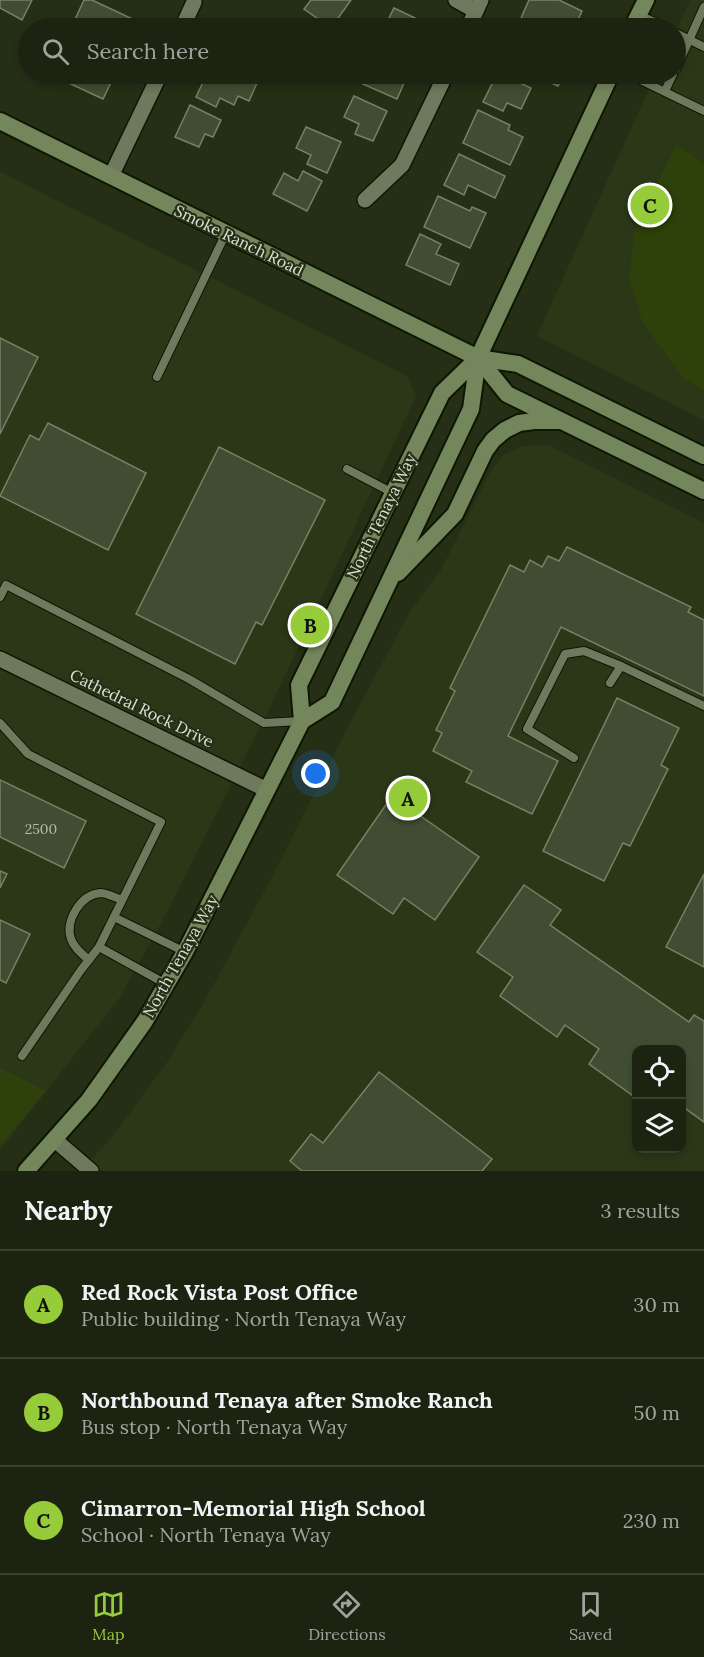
<!DOCTYPE html>
<meta charset="utf-8">
<style>
body{margin:0;font-family:Lora,serif;background:#252b19;color:#f1f3f6}
.controls{position:absolute;right:18px;bottom:18px;display:grid;overflow:hidden;border-radius:12px;box-shadow:0 3px 9px #0003}
.controls button{width:54px;height:54px;display:grid;place-items:center;padding:0;border:0;border-bottom:2px solid #3a4030;background:#1c2310;color:#f1f3f6;font:30px sans-serif}
.you{position:absolute;left:316px;top:774px;width:21px;height:21px;margin:-15px;border:4px solid #fff;border-radius:50%;background:#1a73e8;box-shadow:0 0 0 9px #1a73e833}
.badge{display:grid;place-items:center;width:39px;height:39px;border-radius:50%;background:#96cc39;color:#111;font-size:20px;font-weight:700}
.pin{position:absolute;translate:-50% -50%;border:3px solid #fff;box-shadow:0 2px 6px #0006}
.list{margin:0;padding:0;list-style:none}
h2{display:flex;justify-content:space-between;align-items:center;height:78px;margin:0;padding:0 24px;font-size:26px}
h2 small{font-size:20px;font-weight:400;color:#a0a49f}
.list li{display:grid;grid-template-columns:39px 1fr auto;gap:18px;align-items:center;box-sizing:border-box;height:108px;padding:0 24px;border-top:2px solid #3a4030}
.list b{display:block;font-size:22px;white-space:nowrap}
.list p{margin:0;font-size:20px;white-space:nowrap;color:#a0a49f}
.list em{font-size:20px;font-style:normal;color:#a0a49f}
.icon{flex:none;width:33px;height:33px;fill:none;stroke:currentColor;stroke-width:2;stroke-linecap:round;stroke-linejoin:round}
.map{position:relative;flex:none;width:704px;height:1171px;overflow:hidden}
.search{position:absolute;background:#1c2310;box-shadow:0 3px 9px #0003;left:18px;right:18px;top:18px;height:66px;display:flex;align-items:center;gap:15px;box-sizing:border-box;padding:0 21px;border-radius:33px;color:#a0a49f;font-size:22px}
.sheet{height:402px;background:#1c2310}
nav{display:flex;justify-content:space-around;align-items:center;box-sizing:border-box;height:84px;border-top:2px solid #3a4030;background:#1c2310;font-size:16px;color:#a0a49f}
nav a{display:grid;justify-items:center;gap:3px}
nav .on{color:#96cc39}
.map>svg:first-child{display:block}
</style>
<div class="map">
<svg width="704" height="1171" viewBox="0 0 704 1171">
<rect width="100%" height="100%" fill="#252f16"/>
<g fill="#2b3818" fill-rule="evenodd">
<polygon points="690,0 704,0 704,420 537,336 656,74 676,74 676,32"/>
<polygon points="0,172 407,376 416,396 272,703 168,910 120,997 0,1150"/>
<path d="M548,445L704,523V1171H80L111,1139L165,1065L202,1006L271,879L351,721L411,610L440,572L489,474L502,456L522,446ZM636,1050H682V1148H636Z"/>
</g>
<g fill="#2e410a">
<polygon points="676,145 704,163 704,390 684,379 642,321 629,279 635,229"/>
<polygon points="0,1068 46,1091 0,1145"/>
</g>
<g fill="#414d33" stroke="#758266" stroke-width="1.5">
<polygon points="0,0 32,0 22,20 0,8"/>
<polygon points="84,0 92,0 139,22 136,28 71,28"/>
<polygon points="311,0 351,0 331,28 304,9"/>
<polygon points="529,0 559,0 582,11 574,28 543,28 521,18"/>
<polygon points="394,8 432,26 431,28 384,28"/>
<polygon points="253,19 272,28 248,28"/>
<polygon points="57,74 115,74 103,99 56,77"/>
<polygon points="207,74 237,74 257,83 249,101 238,96 234,105 220,98 216,107 196,97"/>
<polygon points="351,74 408,74 397,99 349,78"/>
<polygon points="497,74 501,74 531,88 521,109 507,103 503,111 483,102"/>
<polygon points="531,74 564,74 558,86"/>
<polygon points="354,96 387,111 373,141 355,134 359,124 344,117"/>
<polygon points="190,105 221,120 213,137 205,134 199,147 175,137"/>
<polygon points="478,110 510,125 508,130 523,137 510,165 463,143"/>
<polygon points="306,127 341,142 327,173 307,164 311,155 296,148"/>
<polygon points="459,154 505,176 495,198 468,185 464,195 444,185"/>
<polygon points="303,171 322,181 307,211 273,194 284,173 298,181"/>
<polygon points="438,196 470,211 472,207 486,213 470,248 424,227"/>
<polygon points="420,234 441,244 436,254 459,264 450,285 406,265"/>
<polygon points="0,338 38,357 0,434"/>
<polygon points="48,423 146,473 108,550 0,496 30,435 39,440"/>
<polygon points="219,447 325,500 262,625 256,622 235,664 136,614"/>
<polygon points="567,547 691,607 688,612 704,620 704,696 561,627 508,736 558,761 532,814 466,782 472,771 433,751 442,733 436,730 455,691 450,688 510,565 524,572 530,560 542,567 548,556 559,561"/>
<polygon points="617,698 679,728 661,765 668,769 630,846 623,843 604,881 543,851"/>
<polygon points="0,780 86,821 64,868 0,837"/>
<polygon points="392,796 479,857 435,920 404,898 393,914 337,875"/>
<polygon points="0,871 7,874 0,888"/>
<polygon points="704,874 704,967 666,947"/>
<polygon points="524,885 561,910 550,925 689,1022 694,1015 704,1021 704,1122 682,1106 682,1050 636,1050 636,1098 589,1064 599,1049 565,1025 557,1037 500,996 513,977 477,952"/>
<polygon points="0,920 30,934 6,983 0,980"/>
<polygon points="379,1072 492,1159 482,1171 302,1171 290,1161 311,1134 323,1143"/>
</g>
<g fill="none" stroke-linecap="round" stroke-linejoin="round">
<g stroke="#0e1702" stroke-width="10">
<g id="service">
<polyline points="639,15 667,28"/>
<polyline points="676,33 704,47"/>
<polyline points="676,69 704,7"/>
<polyline points="628,74 704,111"/>
<polyline points="665,91 673,74"/>
<polyline points="157,377 226,233"/>
<polyline points="347,469 393,493"/>
<polyline points="0,597 6,585 189,679 264,723 300,721"/>
<polyline points="610,683 621,666 704,706"/>
<polyline points="0,723 28,754 161,822 99,947 81,970 22,1056"/>
<polyline points="574,758 527,729 565,654 584,651 621,666"/>
<polyline points="114,917 185,952"/>
<polyline points="99,947 166,984"/>
<path d="M89,960C82,954 74,948 71,939C65,921 80,895 100,893C107,893 116,898 122,900"/>
</g>
</g>
<g stroke="#0e1702" stroke-width="18">
<g id="minor">
<polyline points="456,0 476,11"/>
<polyline points="182,28 194,2"/>
<polyline points="468,28 481,0"/>
<polyline points="111,176 160,74"/>
<polyline points="365,200 402,165 446,74"/>
<polyline points="0,659 267,790"/>
<polyline points="55,1140 91,1171"/>
</g>
</g>
<g stroke="#0e1702" stroke-width="20">
<g id="secondary">
<polyline points="632,28 646,0"/>
<polyline points="0,121 478,358 518,364 704,456"/>
<polyline points="478,358 507,394 704,491"/>
<polyline points="398,573 455,514 485,451 493,440 505,430 519,423 534,421 558,421"/>
<polyline points="302,721 299,685 442,393 478,358"/>
<polyline points="26,1171 89,1100 145,1021 185,952 302,721 332,702 471,409 478,358 611,74"/>
</g>
</g>
<use href="#service" stroke="#6d7a5e" stroke-width="8"/>
<use href="#minor" stroke="#6d7a5e" stroke-width="15"/>
<use href="#secondary" stroke="#74875c" stroke-width="16"/>
</g>
<g text-anchor="middle" dominant-baseline="central" stroke-width="4.5" stroke-linejoin="round" paint-order="stroke">
<g font-size="14" fill="#b3bbaa">
<text x="41" y="829">2500</text>
</g>
<g font-size="16" fill="#d9e0d1" stroke="#252f16">
<text transform="translate(239 240) rotate(26)">Smoke Ranch Road</text>
<text transform="translate(381 516) rotate(-64)">North Tenaya Way</text>
<text transform="translate(142 708) rotate(26)">Cathedral Rock Drive</text>
<text transform="translate(180 956) rotate(-61)">North Tenaya Way</text>
</g>
</g>
</svg>
<div class="controls">
<button><svg class="icon" aria-label="locate" viewBox="0 0 24 24"><circle cx="12" cy="12" r="6"/><path d="M12 2v4M12 18v4M2 12h4M18 12h4"/></svg></button>
<button><svg class="icon" aria-label="layers" viewBox="0 0 24 24"><path d="M12 4l9 5-9 5-9-5zM3 14l9 5 9-5"/></svg></button>
</div>
<div class="you"></div>
<div class="pin badge" style="left:408px;top:798px">A</div>
<div class="pin badge" style="left:310px;top:625px">B</div>
<div class="pin badge" style="left:650px;top:205px">C</div>
<div class="search"><svg class="icon" aria-label="search" viewBox="0 0 24 24"><circle cx="10" cy="10" r="6"/><path d="M15 15l6 6"/></svg>Search here</div>
</div>
<section class="sheet">
<h2>Nearby<small>3 results</small></h2>
<ul class="list">
<li><span class="badge">A</span><div><b>Red Rock Vista Post Office</b><p>Public building · North Tenaya Way</p></div><em>30 m</em></li>
<li><span class="badge">B</span><div><b>Northbound Tenaya after Smoke Ranch</b><p>Bus stop · North Tenaya Way</p></div><em>50 m</em></li>
<li><span class="badge">C</span><div><b>Cimarron-Memorial High School</b><p>School · North Tenaya Way</p></div><em>230 m</em></li>
</ul>
</section>
<nav>
<a class="on"><svg class="icon" aria-label="map" viewBox="0 0 24 24"><path d="M3 6l6-2 6 2 6-2v14l-6 2-6-2-6 2zM9 4v14M15 6v14"/></svg>Map</a>
<a><svg class="icon" aria-label="directions" viewBox="0 0 24 24"><path d="M12 3l9 9-9 9-9-9zM9 14v-3h6M13 9l2 2-2 2"/></svg>Directions</a>
<a><svg class="icon" aria-label="saved" viewBox="0 0 24 24"><path d="M7 4h10v16l-5-4-5 4z"/></svg>Saved</a>
</nav>
